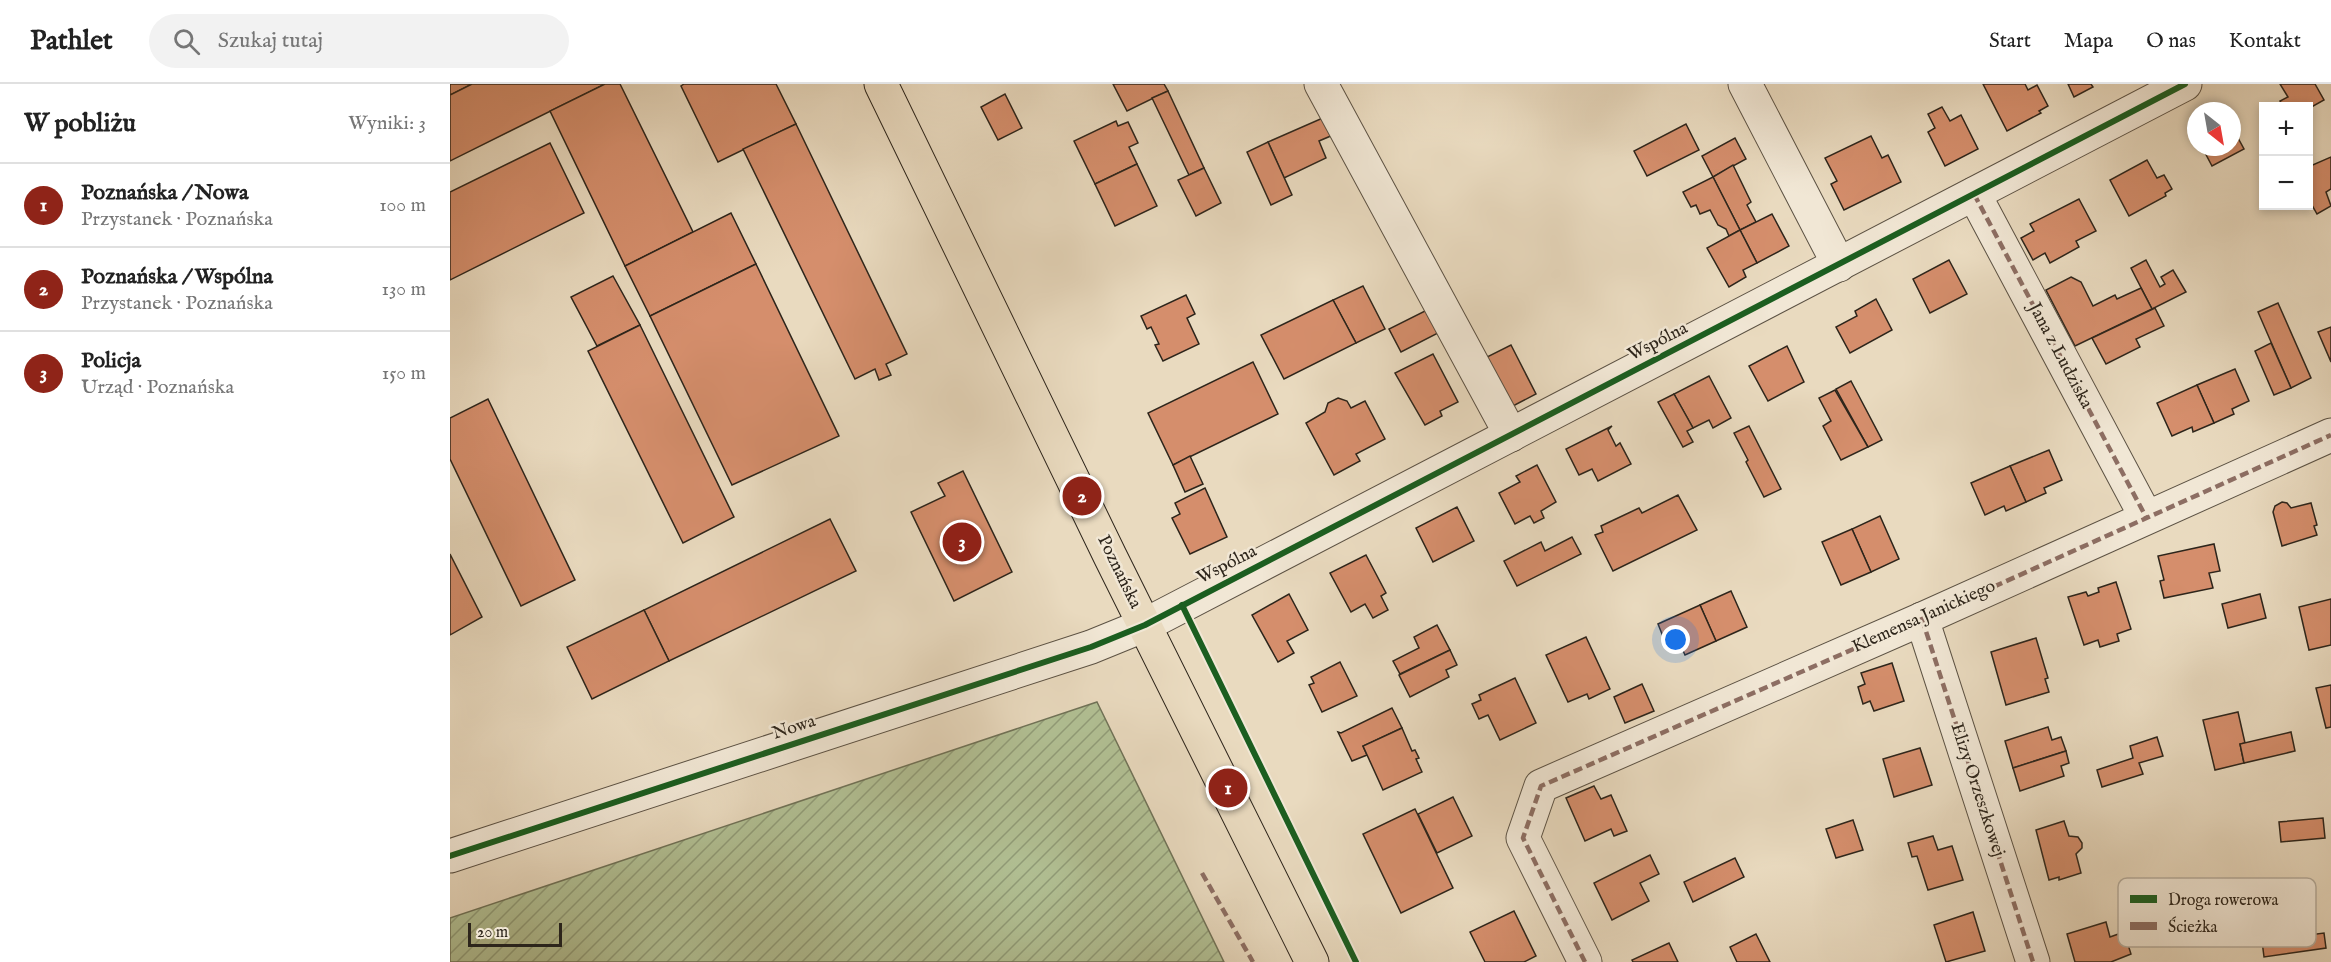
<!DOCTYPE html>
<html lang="pl">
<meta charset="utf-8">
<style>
body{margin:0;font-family:"IM FELL English",serif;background:#f2f2f2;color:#222}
.controls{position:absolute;right:18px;top:18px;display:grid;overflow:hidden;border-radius:0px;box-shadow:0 3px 9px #0003}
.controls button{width:54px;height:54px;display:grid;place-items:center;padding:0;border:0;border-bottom:2px solid #e0e0e0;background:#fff;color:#222;font:30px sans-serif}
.compass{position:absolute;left:1737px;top:18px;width:54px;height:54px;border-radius:50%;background:#fff;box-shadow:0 3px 9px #0003;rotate:149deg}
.scale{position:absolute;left:18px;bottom:15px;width:94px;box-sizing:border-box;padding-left:6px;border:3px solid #2d251b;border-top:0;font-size:16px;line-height:21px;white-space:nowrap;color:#2d251b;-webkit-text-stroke:4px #f1e7d5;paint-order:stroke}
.you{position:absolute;left:1226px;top:556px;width:21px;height:21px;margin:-15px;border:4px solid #fff;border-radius:50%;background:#1a73e8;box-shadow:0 0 0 9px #1a73e833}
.badge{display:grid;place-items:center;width:39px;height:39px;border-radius:50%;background:#8f2418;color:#fff;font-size:20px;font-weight:700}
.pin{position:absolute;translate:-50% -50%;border:3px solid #fff;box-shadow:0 2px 6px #0006}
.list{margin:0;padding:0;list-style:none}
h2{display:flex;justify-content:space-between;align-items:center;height:78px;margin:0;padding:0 24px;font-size:26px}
h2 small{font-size:20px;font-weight:400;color:#767676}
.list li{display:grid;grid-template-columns:39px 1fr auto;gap:18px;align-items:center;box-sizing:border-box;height:84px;padding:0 24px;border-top:2px solid #e0e0e0}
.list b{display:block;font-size:22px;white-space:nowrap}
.list p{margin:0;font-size:20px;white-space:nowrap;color:#767676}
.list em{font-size:20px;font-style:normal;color:#767676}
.icon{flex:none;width:33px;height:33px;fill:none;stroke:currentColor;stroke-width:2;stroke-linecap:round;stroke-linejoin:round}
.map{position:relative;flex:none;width:1881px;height:878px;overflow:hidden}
header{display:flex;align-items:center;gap:36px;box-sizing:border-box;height:84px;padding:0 30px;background:#fff;border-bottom:2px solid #e0e0e0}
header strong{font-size:28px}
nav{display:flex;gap:33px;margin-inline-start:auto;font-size:21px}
.search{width:420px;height:54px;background:#f2f2f2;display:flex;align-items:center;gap:15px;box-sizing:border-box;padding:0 21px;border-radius:33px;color:#767676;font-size:22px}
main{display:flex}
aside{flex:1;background:#fff}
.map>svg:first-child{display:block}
</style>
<header>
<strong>Pathlet</strong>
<div class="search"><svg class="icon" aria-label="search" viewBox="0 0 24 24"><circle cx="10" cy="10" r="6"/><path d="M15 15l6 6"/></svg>Szukaj tutaj</div>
<nav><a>Start</a><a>Mapa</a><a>O nas</a><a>Kontakt</a></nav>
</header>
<main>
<aside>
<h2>W pobliżu<small>Wyniki: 3</small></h2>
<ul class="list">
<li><span class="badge">1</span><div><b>Poznańska / Nowa</b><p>Przystanek · Poznańska</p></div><em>100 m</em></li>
<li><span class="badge">2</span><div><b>Poznańska / Wspólna</b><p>Przystanek · Poznańska</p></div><em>130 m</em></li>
<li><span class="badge">3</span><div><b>Policja</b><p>Urząd · Poznańska</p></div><em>150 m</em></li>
</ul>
</aside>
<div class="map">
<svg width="1881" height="878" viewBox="0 0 1881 878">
<defs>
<pattern id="garden-furrows" width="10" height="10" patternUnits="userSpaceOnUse" patternTransform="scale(1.5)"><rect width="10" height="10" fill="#b2c195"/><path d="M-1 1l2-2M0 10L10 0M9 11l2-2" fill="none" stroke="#919d79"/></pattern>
</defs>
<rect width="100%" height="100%" fill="#e9dabf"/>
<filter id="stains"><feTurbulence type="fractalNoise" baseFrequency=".00333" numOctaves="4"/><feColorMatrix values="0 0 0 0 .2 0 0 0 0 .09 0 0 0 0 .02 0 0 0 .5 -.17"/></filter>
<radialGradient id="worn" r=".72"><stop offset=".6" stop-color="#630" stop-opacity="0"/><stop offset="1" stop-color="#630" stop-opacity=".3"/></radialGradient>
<polygon fill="url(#garden-furrows)" stroke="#707358" stroke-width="1.5" points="647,618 774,878 0,878 0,834"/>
<g fill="#d58e6c" stroke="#2d251b" stroke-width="1.5">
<polygon points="0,0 22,0 0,11"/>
<polygon points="22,0 155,0 0,77 0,11"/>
<polygon points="155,0 170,0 243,148 175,182 100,27"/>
<polygon points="234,0 326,0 346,40 268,78 231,2"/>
<polygon points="663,0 714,0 718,7 677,27"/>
<polygon points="1533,0 1575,0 1578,6 1587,1 1598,22 1589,27 1591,29 1557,47"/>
<polygon points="1618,0 1641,0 1643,3 1624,13"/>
<polygon points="1830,0 1865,0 1874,16 1858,25 1858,22 1833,22 1830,17 1838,13"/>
<polygon points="718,7 754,84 739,91 702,14"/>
<polygon points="555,10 572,44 548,56 531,23"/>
<polygon points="1492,23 1500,37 1511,31 1528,65 1495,82 1478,48 1485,44 1478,30"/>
<polygon points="875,33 883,51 869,57 876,74 834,94 818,58"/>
<polygon points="666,37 668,42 678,38 688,59 679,63 687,80 645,100 624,57"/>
<polygon points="346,40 457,270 436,280 441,291 429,296 425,285 405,295 293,65"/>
<polygon points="1236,40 1249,66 1197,92 1184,67"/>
<polygon points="1782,43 1794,65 1762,82 1752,63 1782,63"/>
<polygon points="1421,52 1432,74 1438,71 1451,98 1394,126 1381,100 1387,97 1375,74"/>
<polygon points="1285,54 1296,75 1263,93 1252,72"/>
<polygon points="818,58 842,111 821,121 797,68"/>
<polygon points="100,59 134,129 0,196 0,108"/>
<polygon points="1881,73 1881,105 1876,108 1881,122 1867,130 1858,114 1858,83"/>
<polygon points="1697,76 1707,94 1714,91 1722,105 1715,109 1716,112 1679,132 1660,96"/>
<polygon points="687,80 707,122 665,142 645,100"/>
<polygon points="1283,81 1301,118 1297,121 1306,138 1290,146 1263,93"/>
<polygon points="754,84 771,119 746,132 728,96"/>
<polygon points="1263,93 1290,146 1279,152 1276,145 1268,141 1260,126 1250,130 1246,121 1241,123 1233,108"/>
<polygon points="1629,115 1646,147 1626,157 1629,163 1600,179 1595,169 1583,176 1571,154 1584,147 1580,140"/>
<polygon points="281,129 306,180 200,232 175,182"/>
<polygon points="1322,130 1339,162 1307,179 1290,146"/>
<polygon points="1290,146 1307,179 1293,186 1296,193 1279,203 1257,164"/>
<polygon points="1499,176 1517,210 1480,229 1463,195"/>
<polygon points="1696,176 1710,203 1715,200 1711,193 1723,186 1736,208 1702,225 1681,184"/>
<polygon points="306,180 389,352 282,401 200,232"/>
<polygon points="163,192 190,241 147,262 121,213"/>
<polygon points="1621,193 1631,198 1643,222 1665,211 1667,215 1691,204 1702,225 1625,262 1596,206"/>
<polygon points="913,202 935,245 906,259 883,216"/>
<polygon points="736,211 745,230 737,234 749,260 713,277 705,261 709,260 701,243 697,245 691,232"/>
<polygon points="1426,215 1442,246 1400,269 1386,243 1407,232 1405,227"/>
<polygon points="883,216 906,259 834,295 811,251"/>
<polygon points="1828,219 1861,294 1841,304 1808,228"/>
<polygon points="1705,224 1714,242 1686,255 1690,263 1656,280 1642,254"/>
<polygon points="979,225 990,248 951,268 939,245"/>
<polygon points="190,241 284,433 233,459 138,267"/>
<polygon points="1881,243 1881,278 1868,248"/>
<polygon points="1821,259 1841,304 1824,311 1805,267"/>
<polygon points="1061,261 1086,310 1063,322 1037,273"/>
<polygon points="1337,262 1354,298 1318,317 1299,282"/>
<polygon points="983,270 1008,318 990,327 992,332 975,341 945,289"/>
<polygon points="803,278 828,330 723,381 698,329"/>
<polygon points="1785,285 1799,317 1782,325 1784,330 1764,339 1747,301"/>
<polygon points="1259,292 1281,334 1263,344 1259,336 1243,344 1224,310"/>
<polygon points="1401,297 1432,356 1418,363 1386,305"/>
<polygon points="1747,301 1764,339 1743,348 1742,343 1722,352 1707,319"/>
<polygon points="1385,306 1418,363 1391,376 1373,342 1381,337 1369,314"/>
<polygon points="1224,310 1243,344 1237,347 1243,358 1233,363 1208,318"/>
<polygon points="888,314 897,317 901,324 915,317 935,355 906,370 910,377 884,391 856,339 875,328 878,319"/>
<polygon points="38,315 125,496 71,522 0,375 0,334"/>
<polygon points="1162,342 1158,346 1166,362 1170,359 1181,380 1148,397 1142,385 1129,391 1116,365"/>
<polygon points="1299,342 1331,405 1314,413 1296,378 1298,376 1284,349"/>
<polygon points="1599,366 1612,396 1594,404 1596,409 1576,418 1560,382"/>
<polygon points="740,372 753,400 735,408 723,381"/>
<polygon points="1087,381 1106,418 1091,427 1094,434 1084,439 1080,432 1065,440 1049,409 1070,398 1066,392"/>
<polygon points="1560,382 1576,418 1556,427 1554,422 1535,431 1521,399"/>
<polygon points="513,387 562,488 504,517 461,428 495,412 488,399"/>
<polygon points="755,404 777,453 740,470 722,434 730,430 725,419"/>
<polygon points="1228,411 1247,446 1163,487 1145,451 1153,448 1151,442 1189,424 1192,429"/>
<polygon points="1832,418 1837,419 1841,424 1861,419 1867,441 1864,442 1867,451 1832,462 1823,428 1825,422"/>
<polygon points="1007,423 1024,457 983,478 966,444"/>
<polygon points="1430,432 1449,475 1421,488 1402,445"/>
<polygon points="380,435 406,487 219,577 194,526"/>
<polygon points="1402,445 1421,488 1391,501 1372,458"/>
<polygon points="1122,453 1131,470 1067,502 1054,477 1091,458 1095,467"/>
<polygon points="1764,460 1770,487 1759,489 1763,504 1714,514 1710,497 1714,496 1708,472"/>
<polygon points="0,470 32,533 0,551"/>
<polygon points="916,471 936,509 931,512 938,526 923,534 915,520 901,528 880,489"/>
<polygon points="1666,498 1681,545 1667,550 1669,557 1650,563 1648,556 1634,561 1618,513 1636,508 1638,512 1649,508 1648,504"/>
<polygon points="1281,507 1297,543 1266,557 1250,521"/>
<polygon points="839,510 858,546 837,557 844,569 828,578 802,531"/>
<polygon points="1810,510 1816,534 1778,544 1772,520"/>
<polygon points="1881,515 1881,561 1859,566 1849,523"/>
<polygon points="1250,521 1266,557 1235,571 1230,560 1218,565 1208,540"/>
<polygon points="194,526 219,577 142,615 117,563"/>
<polygon points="987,541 1000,566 950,590 943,577 969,564 964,553"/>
<polygon points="1136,553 1160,605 1139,615 1137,610 1118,618 1096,571"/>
<polygon points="1586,554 1598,594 1595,595 1599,608 1556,621 1541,568"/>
<polygon points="1000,566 1007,581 996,586 999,593 960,613 949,591"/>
<polygon points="890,578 907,612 872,628 859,601 864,599 861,593"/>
<polygon points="1442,579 1454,617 1424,627 1420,617 1413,620 1408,603 1415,600 1411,589"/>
<polygon points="1065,594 1086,639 1050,656 1038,631 1029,635 1022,620 1031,616 1029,611"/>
<polygon points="1192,600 1204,627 1175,639 1164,613"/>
<polygon points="1881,601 1881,643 1876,644 1866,604"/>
<polygon points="942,624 952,644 913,662 917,671 902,677 888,648 891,649"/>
<polygon points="1788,628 1795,659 1790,660 1794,679 1765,686 1753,636"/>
<polygon points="1598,643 1602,656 1611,653 1616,667 1563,684 1555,657"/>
<polygon points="952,644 962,667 965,666 969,674 966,675 972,688 933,706 913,662"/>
<polygon points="1841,648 1845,667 1794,679 1790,660"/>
<polygon points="1707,653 1713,672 1689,679 1693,690 1652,703 1647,686 1683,674 1680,662"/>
<polygon points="1470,664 1482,701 1444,713 1433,675"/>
<polygon points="1616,667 1619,679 1611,682 1614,692 1570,707 1563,684"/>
<polygon points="1144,702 1151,715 1161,711 1177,747 1164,752 1161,745 1135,757 1116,714"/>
<polygon points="1003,713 1022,752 987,769 968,730"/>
<polygon points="965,725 1003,804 951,829 913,750"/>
<polygon points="1873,734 1875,754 1831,758 1829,738"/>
<polygon points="1403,736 1413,766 1386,774 1376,745"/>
<polygon points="1614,737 1619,752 1628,753 1632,759 1632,764 1626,770 1631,789 1609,796 1609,793 1599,796 1586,746"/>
<polygon points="1483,752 1488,766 1502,762 1513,796 1478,806 1467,772 1462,773 1458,759"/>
<polygon points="1200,771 1209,790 1190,799 1199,817 1162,836 1144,799"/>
<polygon points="1285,774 1294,793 1243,818 1234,798"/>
<polygon points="1064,827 1086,872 1074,878 1035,878 1020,848"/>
<polygon points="1523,828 1535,867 1496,878 1484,841"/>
<polygon points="1656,838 1660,853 1674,848 1681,870 1661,878 1625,878 1617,850"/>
<polygon points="1874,849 1876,864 1814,873 1812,857"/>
<polygon points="1306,850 1320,878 1287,878 1280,863"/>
<polygon points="1219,859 1228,878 1183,878 1182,876"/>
</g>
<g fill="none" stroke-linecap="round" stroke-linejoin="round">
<g stroke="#5c5244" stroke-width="35">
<g id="minor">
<polyline points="871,0 1061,351"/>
<polyline points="1295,0 1389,181"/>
<polyline points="1524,110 1696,433"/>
<polyline points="1472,535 1583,878"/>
<polyline points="0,772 641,563 695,541 1735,0"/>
<polyline points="1135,878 1073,754 1091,702 1472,535 1881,351"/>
</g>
</g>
<g stroke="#2d251b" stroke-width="35">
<polyline id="major" points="431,0 660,472 862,878"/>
</g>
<use href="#minor" stroke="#f1e7d5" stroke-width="33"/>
<use href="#major" stroke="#e9dabf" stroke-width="33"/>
<g stroke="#8d6e63" stroke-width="4.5" stroke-dasharray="9 4.5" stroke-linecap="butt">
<polyline points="1524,110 1696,433"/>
<polyline points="1472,535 1583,878"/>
<polyline points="752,789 803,878"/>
<polyline points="1135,878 1073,754 1091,702 1472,535 1881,351"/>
</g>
<g stroke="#f1e7d5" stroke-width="10">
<g id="cycleway">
<polyline points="732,521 906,878"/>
<polyline points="0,772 641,563 695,541 1735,0"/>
</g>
</g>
<use href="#cycleway" stroke="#1b5e20" stroke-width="6"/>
</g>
<g text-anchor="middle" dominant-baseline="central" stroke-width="5" stroke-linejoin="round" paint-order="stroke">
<g font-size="18" fill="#2d251b" stroke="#f1e7d5">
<text transform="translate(1208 258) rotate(-27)">Wspólna</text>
<text transform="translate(1610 272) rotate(62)">Jana z Ludziska</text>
<text transform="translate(777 481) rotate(-27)">Wspólna</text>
<text transform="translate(669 488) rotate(64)">Poznańska</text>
<text transform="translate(1474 533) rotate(-24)">Klemensa Janickiego</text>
<text transform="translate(344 644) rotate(-18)">Nowa</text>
<text transform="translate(1527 706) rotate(72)">Elizy Orzeszkowej</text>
</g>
</g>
<rect x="1668" y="794" width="198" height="69" rx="9" fill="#f1e7d5" stroke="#b6ad9d" stroke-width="1.5"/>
<rect x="1680" y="811" width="27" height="8" fill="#1b5e20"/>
<rect x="1680" y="838" width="27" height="8" fill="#8d6e63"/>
<g font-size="16" fill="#2d251b">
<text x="1718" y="821">Droga rowerowa</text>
<text x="1718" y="848">Ścieżka</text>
</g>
<rect width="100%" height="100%" filter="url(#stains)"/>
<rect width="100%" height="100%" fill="url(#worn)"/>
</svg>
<div class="controls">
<button>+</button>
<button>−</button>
</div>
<svg class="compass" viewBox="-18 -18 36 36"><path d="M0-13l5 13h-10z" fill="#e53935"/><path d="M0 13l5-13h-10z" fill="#767676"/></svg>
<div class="scale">20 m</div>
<div class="you"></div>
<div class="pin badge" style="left:778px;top:704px">1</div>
<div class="pin badge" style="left:632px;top:412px">2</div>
<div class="pin badge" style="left:512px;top:458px">3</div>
</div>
</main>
